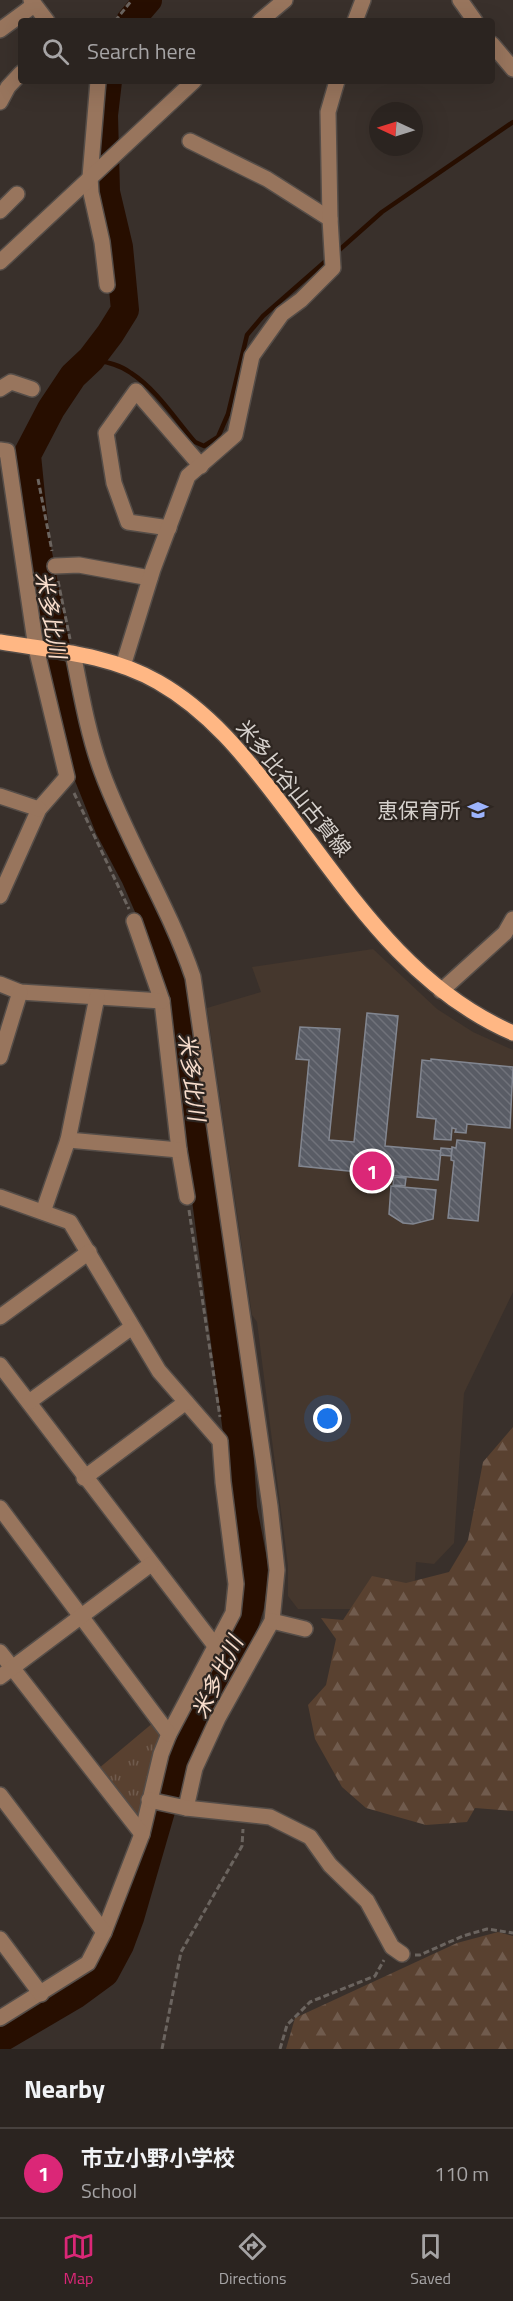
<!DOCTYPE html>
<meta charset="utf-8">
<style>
body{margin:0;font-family:"Titillium Web","Noto Sans JP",sans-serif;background:#37302d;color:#f1f3f6}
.compass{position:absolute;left:369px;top:102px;width:54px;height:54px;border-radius:50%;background:#2b2420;box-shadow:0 6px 24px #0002;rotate:274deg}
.you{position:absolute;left:328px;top:1419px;width:21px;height:21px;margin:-15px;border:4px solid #fff;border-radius:50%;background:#1a73e8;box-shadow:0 0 0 9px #1a73e833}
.badge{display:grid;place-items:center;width:39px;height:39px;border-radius:50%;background:#db2777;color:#fff;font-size:20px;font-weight:700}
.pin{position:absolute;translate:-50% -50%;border:3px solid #fff;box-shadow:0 2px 6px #0006}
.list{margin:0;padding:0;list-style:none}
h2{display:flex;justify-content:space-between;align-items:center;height:78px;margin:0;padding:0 24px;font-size:26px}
h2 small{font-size:20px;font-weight:400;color:#a6a4a5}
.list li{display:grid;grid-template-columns:39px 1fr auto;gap:18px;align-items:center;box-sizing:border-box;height:90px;padding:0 24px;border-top:2px solid #47413e}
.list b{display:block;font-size:22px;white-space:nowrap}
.list p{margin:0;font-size:20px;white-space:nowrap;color:#a6a4a5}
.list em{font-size:20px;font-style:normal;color:#a6a4a5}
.icon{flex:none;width:33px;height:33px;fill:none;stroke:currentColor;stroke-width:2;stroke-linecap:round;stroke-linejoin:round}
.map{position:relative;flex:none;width:513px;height:2049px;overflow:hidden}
.search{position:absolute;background:#2b2420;box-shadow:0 6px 24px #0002;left:18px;right:18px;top:18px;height:66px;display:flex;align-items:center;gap:15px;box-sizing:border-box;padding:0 21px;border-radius:6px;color:#a6a4a5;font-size:22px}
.sheet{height:168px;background:#2b2420}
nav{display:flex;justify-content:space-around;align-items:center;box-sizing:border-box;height:84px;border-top:2px solid #47413e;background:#2b2420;font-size:16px;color:#a6a4a5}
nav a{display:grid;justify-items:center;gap:3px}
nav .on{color:#db2777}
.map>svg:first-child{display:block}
</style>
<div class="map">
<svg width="513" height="2049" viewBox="0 0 513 2049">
<defs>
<pattern id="forest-firs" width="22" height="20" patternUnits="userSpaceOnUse" patternTransform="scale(1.5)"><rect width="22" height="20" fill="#594130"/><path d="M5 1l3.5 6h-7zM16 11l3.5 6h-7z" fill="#705b4d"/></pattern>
<pattern id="park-tufts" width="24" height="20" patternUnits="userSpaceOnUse" patternTransform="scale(1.5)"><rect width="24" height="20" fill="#594130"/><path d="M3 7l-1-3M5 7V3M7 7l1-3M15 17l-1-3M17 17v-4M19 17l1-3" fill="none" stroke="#705b4d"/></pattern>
<pattern id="building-back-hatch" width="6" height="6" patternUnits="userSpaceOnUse" patternTransform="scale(1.5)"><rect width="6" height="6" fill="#595c65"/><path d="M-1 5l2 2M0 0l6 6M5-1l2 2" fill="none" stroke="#70727a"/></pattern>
</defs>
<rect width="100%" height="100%" fill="#39302b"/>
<polygon fill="#45372d" points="373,949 437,1009 473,1032 513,1050 513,1292 464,1393 454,1543 434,1564 416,1562 413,1609 298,1609 288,1596 288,1566 257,1322 252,1315 207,1008 261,992 252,967"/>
<g fill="url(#forest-firs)">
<polygon points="513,1427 513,1811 475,1808 467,1822 426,1825 366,1808 342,1787 315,1739 308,1705 326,1685 336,1639 321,1618 343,1620 372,1576 406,1583 449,1572 468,1540 483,1462"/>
<polygon points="498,1932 513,1936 513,2049 286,2049 295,2018 457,1943"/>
</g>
<polygon fill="url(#park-tufts)" points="154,1722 162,1733 140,1819 98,1769"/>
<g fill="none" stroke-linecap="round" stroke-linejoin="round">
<g stroke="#270e00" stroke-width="4.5">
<polyline points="337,252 382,212 513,122"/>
<path d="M91,359C105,362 119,364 131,373C157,390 175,419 195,442L204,446L218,437L228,414L247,335L263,316L328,259"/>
</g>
<g stroke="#270e00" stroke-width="28">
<polyline points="130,21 148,0"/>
<polyline points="0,2039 75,1995 105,1973 120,1945 130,1918 174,1766 211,1687 237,1649 250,1606 255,1571 243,1508 239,1447 201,1162 185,1022 173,969 156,925 135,877 109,828 87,773 62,678 37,548 32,506 27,455 51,409 73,376 91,359 110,334 125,310 119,247 106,192 104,115 108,81"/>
</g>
</g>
<g fill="url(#building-back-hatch)" stroke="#828690" stroke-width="1.5">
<polygon points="367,1013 398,1016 385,1146 441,1151 438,1180 299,1166 309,1060 296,1059 300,1027 340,1029 329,1140 354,1142"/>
<polygon points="431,1059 513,1067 510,1128 467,1124 466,1133 455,1132 456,1129 452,1128 451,1140 434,1139 436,1119 417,1117 422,1060 431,1061"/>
<polygon points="457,1140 485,1143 478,1221 448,1218 454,1161 451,1160 452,1147 456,1148"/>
<polygon points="441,1148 452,1149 451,1156 440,1155"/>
<polygon points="394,1177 406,1178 405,1186 393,1185"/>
<polygon points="391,1186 436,1190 433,1219 413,1224 403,1223 389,1214"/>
</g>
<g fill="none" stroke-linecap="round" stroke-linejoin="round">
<g stroke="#554d48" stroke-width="18">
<g id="minor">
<polyline points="31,0 47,21"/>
<polyline points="460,0 475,21"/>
<polyline points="260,21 285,0"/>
<polyline points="355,21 363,0"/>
<polyline points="0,30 34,5"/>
<polyline points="492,44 513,69"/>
<polyline points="98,81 90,177 91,193 102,242 107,285"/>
<polyline points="0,102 8,87 21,73"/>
<polyline points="190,141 267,179 330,219"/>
<polyline points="0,211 17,194"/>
<polyline points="0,262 194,81"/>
<polyline points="0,389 11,382 32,389"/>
<polyline points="0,450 7,451 36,648 67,777 39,809 0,896"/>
<polyline points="169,528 128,522 114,483 106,433 136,391 201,466"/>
<polyline points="55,566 79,565 150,578"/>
<path d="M73,653C81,693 88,734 102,772C128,843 169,906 193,977L270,1506L277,1570L272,1621L218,1718L195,1768L186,1808"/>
<polyline points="123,666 153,569 188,476 235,435 252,356 282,314 301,300 333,268 330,219 328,112 337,81"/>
<polyline points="0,796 39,809"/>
<polyline points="134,921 162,1001 179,1150 187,1197"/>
<polyline points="0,984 20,992 162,1001"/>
<polyline points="441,991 505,933 513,919"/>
<polyline points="0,1057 20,992"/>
<polyline points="68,1140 179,1150"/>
<polyline points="0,1197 70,1222 159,1371 220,1441 223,1482 236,1584 233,1613 169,1734 161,1754 142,1834 104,1932 88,1963 0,2018"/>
<polyline points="43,1212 68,1140 97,997"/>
<polyline points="0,1317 89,1252"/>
<polyline points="0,1365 216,1647"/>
<polyline points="29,1402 132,1327"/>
<polyline points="84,1478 186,1402"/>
<polyline points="0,1508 169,1734"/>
<polyline points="272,1621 305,1629"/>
<polyline points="0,1652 142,1834"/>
<polyline points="0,1677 151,1564"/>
<polyline points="0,1795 104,1932"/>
<polyline points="149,1800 186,1808 270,1817 310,1837 330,1865 367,1901 392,1947 402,1954"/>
<polyline points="0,1939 41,1994"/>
</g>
</g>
<g stroke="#554d48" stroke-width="18">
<path id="major" d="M0,642C54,651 109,654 158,682C209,711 245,756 280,802C348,891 407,987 513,1033"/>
</g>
<g stroke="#6b645f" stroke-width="3" stroke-dasharray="6 3" stroke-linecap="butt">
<polyline points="115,21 132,0"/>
<polyline points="38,479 52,551"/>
<polyline points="58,581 70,639"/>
<polyline points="74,793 129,909"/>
<polyline points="189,1210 220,1417"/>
<polyline points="415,1955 420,1955 463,1936 487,1929 513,1933"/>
<polyline points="162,2049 181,1952 242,1846 243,1829"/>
<polyline points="280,2049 287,2025 310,2002 375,1976 384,1960"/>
</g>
<use href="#minor" stroke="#98755d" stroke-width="15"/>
<use href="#major" stroke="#ffb784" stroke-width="15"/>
</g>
<defs>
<g id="school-bare" transform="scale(1.62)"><path d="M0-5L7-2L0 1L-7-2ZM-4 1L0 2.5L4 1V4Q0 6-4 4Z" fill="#9db4fd" stroke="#2e2621" stroke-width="2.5" paint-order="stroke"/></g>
</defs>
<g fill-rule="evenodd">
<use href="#school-bare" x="478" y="810"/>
</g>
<g text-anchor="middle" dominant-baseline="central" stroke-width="4.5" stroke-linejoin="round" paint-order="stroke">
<g font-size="21" fill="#d6d1cd" stroke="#2e2621">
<text transform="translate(294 788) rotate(51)">米多比谷山古賀線</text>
</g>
<g font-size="21" fill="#d6d1cd" stroke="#2e2621" text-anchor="end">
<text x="461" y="810">恵保育所</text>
</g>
<g font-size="22" font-style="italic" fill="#f8ddcc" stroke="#2e2621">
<text transform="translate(51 615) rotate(80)">米多比川</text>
<text transform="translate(192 1077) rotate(83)">米多比川</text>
<text transform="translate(217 1677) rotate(-64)">米多比川</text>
</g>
</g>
</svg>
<svg class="compass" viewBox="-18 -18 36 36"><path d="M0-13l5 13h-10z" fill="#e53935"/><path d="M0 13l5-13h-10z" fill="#a6a4a5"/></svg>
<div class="you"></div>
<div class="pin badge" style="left:372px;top:1171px">1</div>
<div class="search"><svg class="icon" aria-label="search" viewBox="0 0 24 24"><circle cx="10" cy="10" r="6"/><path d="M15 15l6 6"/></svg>Search here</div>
</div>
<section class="sheet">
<h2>Nearby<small></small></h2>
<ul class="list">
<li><span class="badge">1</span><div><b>市立小野小学校</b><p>School</p></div><em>110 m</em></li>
</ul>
</section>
<nav>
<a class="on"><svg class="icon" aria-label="map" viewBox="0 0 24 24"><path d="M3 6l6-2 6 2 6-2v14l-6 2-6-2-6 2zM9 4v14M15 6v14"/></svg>Map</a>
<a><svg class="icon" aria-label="directions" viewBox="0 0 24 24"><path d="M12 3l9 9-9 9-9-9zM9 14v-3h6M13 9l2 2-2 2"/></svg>Directions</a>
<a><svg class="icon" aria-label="saved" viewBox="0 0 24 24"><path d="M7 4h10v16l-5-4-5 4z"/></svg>Saved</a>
</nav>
